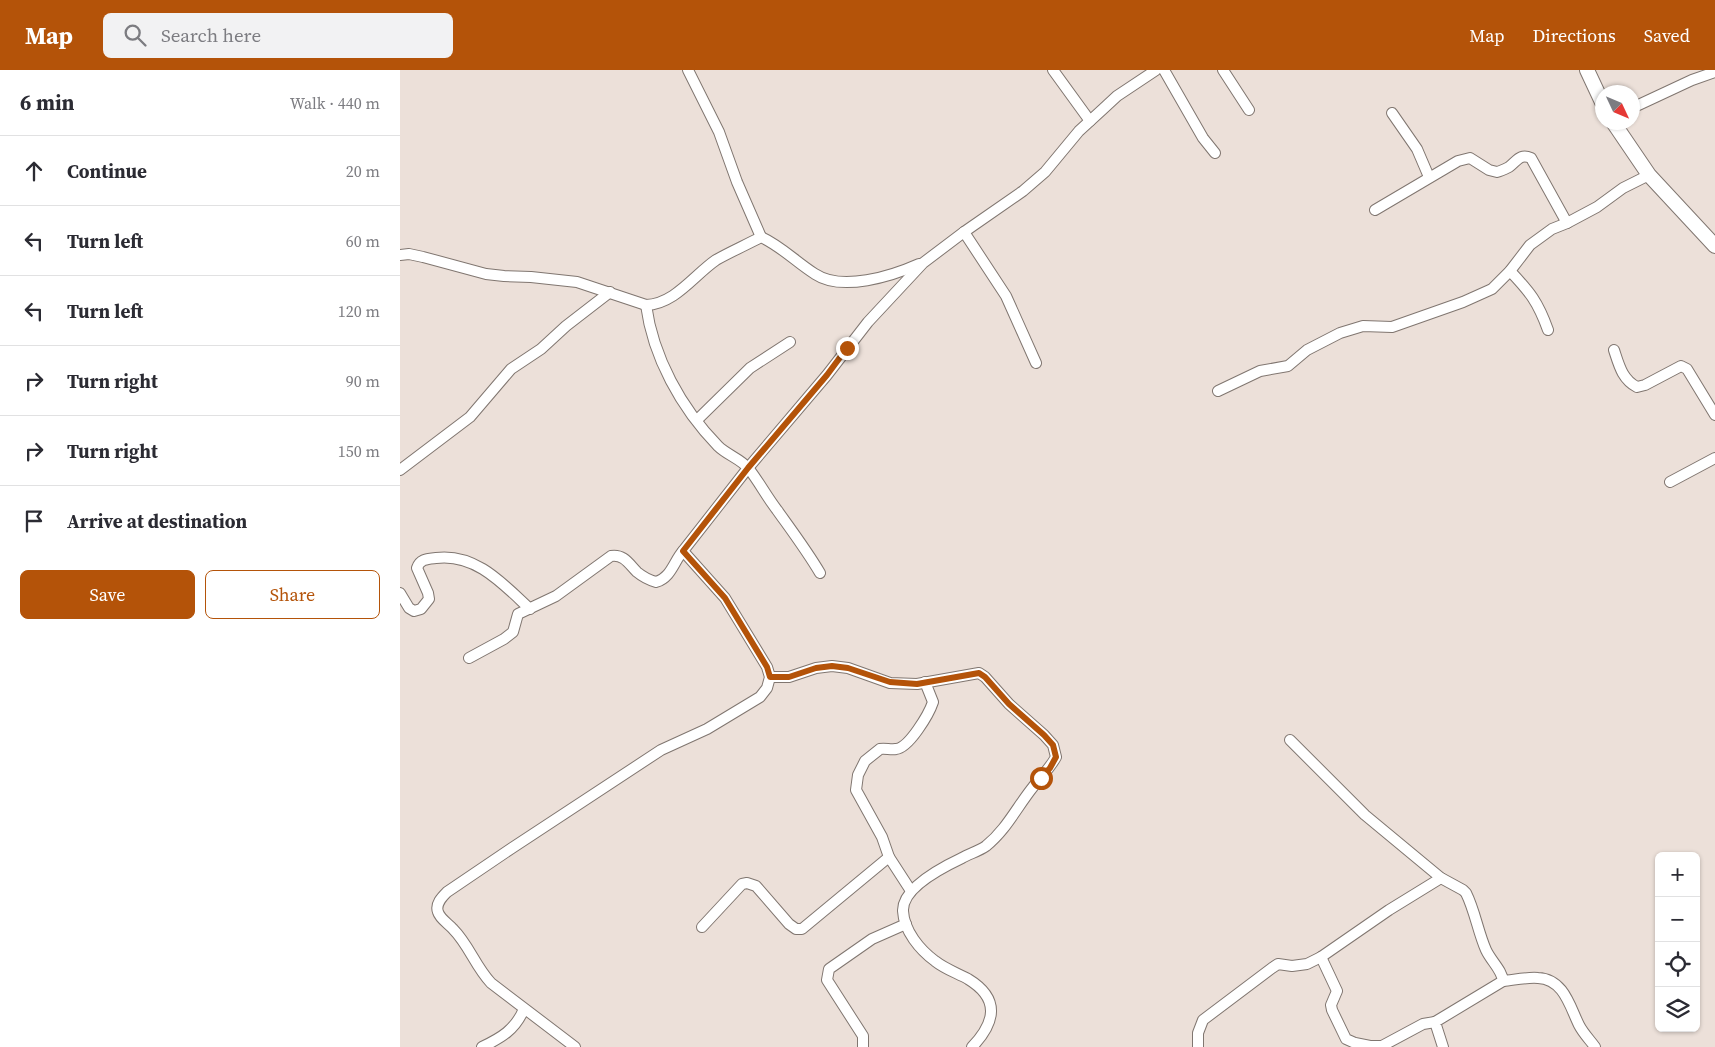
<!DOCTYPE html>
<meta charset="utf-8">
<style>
body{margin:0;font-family:"Source Serif 4",serif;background:#f2f2f3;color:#2b2b33}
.controls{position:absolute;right:15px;bottom:15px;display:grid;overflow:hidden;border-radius:8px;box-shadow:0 1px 4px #0004}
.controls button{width:45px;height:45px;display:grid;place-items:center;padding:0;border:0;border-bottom:1px solid #e1e1e2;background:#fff;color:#2b2b33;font:25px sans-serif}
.compass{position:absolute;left:1195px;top:15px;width:45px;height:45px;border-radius:50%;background:#fff;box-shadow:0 1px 4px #0004;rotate:134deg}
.stop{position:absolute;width:15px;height:15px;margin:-11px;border:4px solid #b45309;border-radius:50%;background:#fff}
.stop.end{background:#b45309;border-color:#fff;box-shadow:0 1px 5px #0008}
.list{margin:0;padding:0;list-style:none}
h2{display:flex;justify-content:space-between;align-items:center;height:65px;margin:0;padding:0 20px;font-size:21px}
h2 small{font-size:16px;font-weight:400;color:#7c7c81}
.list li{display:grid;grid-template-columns:32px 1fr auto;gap:15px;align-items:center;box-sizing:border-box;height:70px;padding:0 20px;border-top:1px solid #e1e1e2}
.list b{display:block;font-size:19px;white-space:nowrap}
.list em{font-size:16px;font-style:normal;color:#7c7c81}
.actions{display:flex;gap:10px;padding:15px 20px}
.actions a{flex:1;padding:11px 0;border:1px solid #b45309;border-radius:8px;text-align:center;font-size:18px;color:#b45309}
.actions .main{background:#b45309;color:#fff}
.icon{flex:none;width:28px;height:28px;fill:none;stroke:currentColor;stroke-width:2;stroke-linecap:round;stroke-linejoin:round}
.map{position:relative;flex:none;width:1315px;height:977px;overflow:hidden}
header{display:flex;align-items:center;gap:30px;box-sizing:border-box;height:70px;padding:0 25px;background:#b45309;color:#fff}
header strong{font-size:24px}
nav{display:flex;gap:28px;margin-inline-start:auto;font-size:18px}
.search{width:350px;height:45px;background:#f2f2f3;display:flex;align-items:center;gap:12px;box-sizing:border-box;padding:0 18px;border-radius:8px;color:#7c7c81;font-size:19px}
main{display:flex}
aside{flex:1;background:#fff}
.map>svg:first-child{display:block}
</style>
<header>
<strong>Map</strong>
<div class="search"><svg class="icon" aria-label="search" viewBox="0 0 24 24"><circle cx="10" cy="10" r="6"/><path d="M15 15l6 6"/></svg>Search here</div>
<nav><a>Map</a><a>Directions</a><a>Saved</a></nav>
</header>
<main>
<aside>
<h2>6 min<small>Walk · 440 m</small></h2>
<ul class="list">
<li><svg class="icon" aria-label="ahead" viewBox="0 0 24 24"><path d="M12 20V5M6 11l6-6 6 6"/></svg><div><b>Continue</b></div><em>20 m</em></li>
<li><svg class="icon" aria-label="left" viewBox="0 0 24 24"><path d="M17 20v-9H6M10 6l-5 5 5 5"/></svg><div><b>Turn left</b></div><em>60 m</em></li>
<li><svg class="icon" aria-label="left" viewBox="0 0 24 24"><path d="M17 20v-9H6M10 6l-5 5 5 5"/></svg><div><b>Turn left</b></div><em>120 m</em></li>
<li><svg class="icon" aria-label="right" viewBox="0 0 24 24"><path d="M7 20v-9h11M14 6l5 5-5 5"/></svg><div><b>Turn right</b></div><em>90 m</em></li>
<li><svg class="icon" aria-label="right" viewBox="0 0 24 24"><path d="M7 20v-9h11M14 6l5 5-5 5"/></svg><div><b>Turn right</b></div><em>150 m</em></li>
<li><svg class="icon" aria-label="arrive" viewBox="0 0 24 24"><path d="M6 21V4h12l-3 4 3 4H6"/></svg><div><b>Arrive at destination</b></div></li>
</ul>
<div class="actions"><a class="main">Save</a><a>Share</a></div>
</aside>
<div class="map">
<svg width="1315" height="977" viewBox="0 0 1315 977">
<rect width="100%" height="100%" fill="#ece0d9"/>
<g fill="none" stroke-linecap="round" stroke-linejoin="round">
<g stroke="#807670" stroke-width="12">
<g id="street">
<polyline points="288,0 319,62 337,112 361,167"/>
<polyline points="653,0 690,51"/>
<polyline points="764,0 803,68 815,83"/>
<polyline points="823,0 849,40"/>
<polyline points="1232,38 1292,10 1315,2"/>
<polyline points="992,43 1017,79 1029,107"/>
<path d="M975,140L1058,91L1070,88L1089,100L1097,102C1101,101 1105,99 1109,97C1117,91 1120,83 1131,88L1167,153"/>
<polyline points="564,162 606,226 636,293"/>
<path d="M0,185L9,184L23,187L86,204L104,206L131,207L177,212L246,235C275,234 294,205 316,190C330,182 346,175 361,167C381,176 396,192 415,204C442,222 492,206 519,194"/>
<path d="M1110,201C1130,222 1138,232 1148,260"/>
<path d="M246,235C253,287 281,338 318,376C327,385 341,389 349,399C359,412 367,427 377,440C392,461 407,481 420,503"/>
<path d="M1214,280C1219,295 1222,309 1237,317L1245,315L1281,296L1287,299L1315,345"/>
<polyline points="818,321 860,301 888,296 907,280 940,263 963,256 992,257 1063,232 1092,219 1110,201 1130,175 1152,159 1167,153 1197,137 1223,118 1249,105"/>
<polyline points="297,350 350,298 390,272"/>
<polyline points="0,400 70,347 111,299 141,279 166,256 210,222"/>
<polyline points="1270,412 1315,388"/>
<path d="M0,523L9,538L14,541L21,539L29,529L28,523L17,498C20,489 27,489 36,488C76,483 103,514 130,539"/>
<path d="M69,588L104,569L113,562L118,544L156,526L211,486C224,484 229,494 237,502C243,507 249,510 256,512C271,508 274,491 283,481"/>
<path d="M370,607H389L416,598L432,596L448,598L490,613L517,614L579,603L585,607L609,634L644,665L653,675L656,687C650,698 641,707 633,717C617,737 606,760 586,776C579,781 569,784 562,788C543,797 502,818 503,841C504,861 520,880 535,891C545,899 557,903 568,909C601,929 595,953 572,977"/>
<path d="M890,670L965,745L1041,808L1063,820L1066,823C1075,841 1078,862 1086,880C1091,891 1102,900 1103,911L1035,952L1043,977"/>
<path d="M511,821L489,787L482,767L456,720L458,705L465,691L480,679C485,678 491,680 496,679C509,678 529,644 533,632L525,612"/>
<polyline points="302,857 342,814 347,813 356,816 389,854 396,859 402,859 489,787"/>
<polyline points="921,887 937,921 931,935 932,940 946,969 955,973 970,976 982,976 1023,954 1035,952"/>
<path d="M1103,911C1114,910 1127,907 1138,908C1164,909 1170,937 1179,955C1183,963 1190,970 1195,977"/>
<path d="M82,977C101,968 115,960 124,939"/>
<path d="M175,977L91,913C75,896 69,875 53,859C49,854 40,849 38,842C35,834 42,827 47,822L112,778L261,680L307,659L360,627L367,618L370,607L367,597L325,528L283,481L348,398L427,305L468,252L523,193L564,162L623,121L645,102L679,61L703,39L717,26L756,0"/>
<polyline points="463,977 463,966 427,910 429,899 472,869 506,854"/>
<polyline points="798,977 798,963 803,950 872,898 878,894 892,896 907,894 921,887 989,840 1041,808"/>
</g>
</g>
<g stroke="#807670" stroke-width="16">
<g id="secondary">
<polyline points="1187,0 1202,32"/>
<polyline points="1213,52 1249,105 1315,176"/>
</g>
</g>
<use href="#street" stroke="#fff" stroke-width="10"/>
<use href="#secondary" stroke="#fff" stroke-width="14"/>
</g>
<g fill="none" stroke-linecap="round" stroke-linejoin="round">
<polyline stroke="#b45309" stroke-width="6" points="447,278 427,305 348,398 283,481 325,528 367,597 370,607 389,607 416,598 432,596 448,598 490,612 517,614 579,603 585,607 609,634 644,665 653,675 656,687 650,698 641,708"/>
</g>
</svg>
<div class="controls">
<button>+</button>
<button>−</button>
<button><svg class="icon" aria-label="locate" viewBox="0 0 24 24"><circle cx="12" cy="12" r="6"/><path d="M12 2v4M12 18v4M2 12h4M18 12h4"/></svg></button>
<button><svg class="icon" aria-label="layers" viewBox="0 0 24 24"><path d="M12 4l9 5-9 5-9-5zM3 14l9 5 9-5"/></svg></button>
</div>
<svg class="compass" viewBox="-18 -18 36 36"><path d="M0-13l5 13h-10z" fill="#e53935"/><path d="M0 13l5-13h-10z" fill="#7c7c81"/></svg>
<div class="stop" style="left:641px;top:708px"></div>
<div class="stop end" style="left:447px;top:278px"></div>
</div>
</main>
